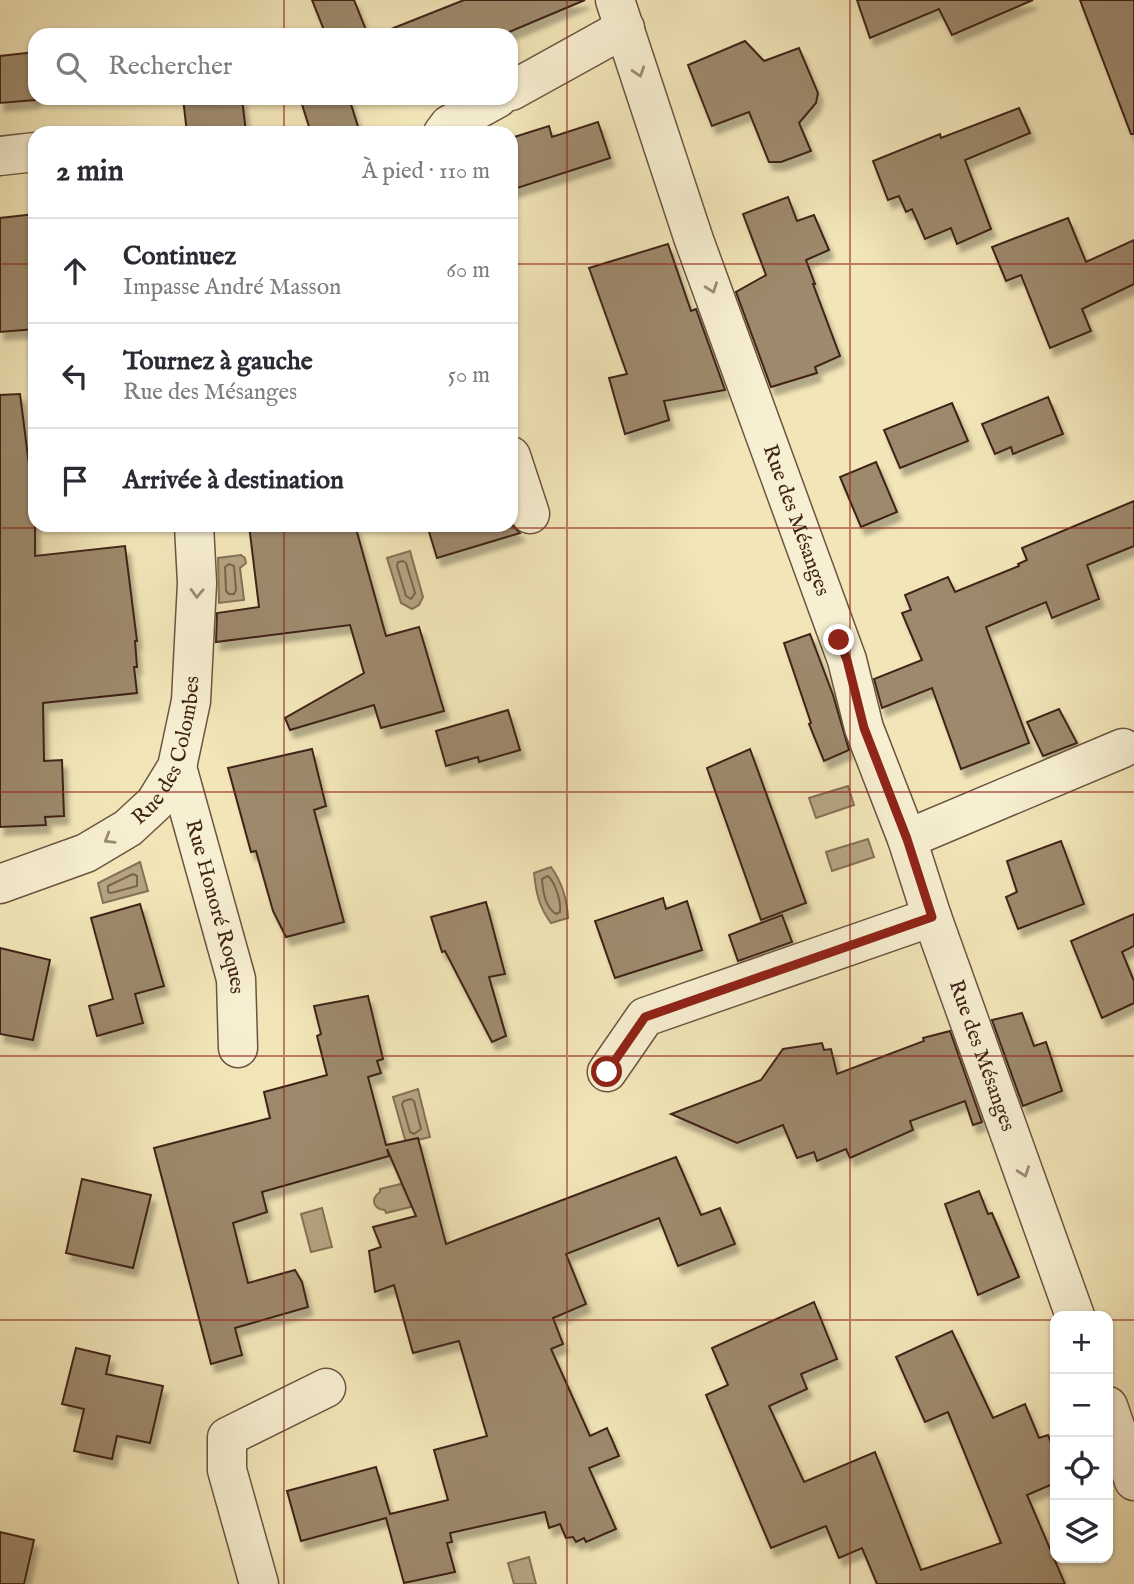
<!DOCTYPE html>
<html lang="fr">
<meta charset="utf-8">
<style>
body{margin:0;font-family:"IM FELL English",serif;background:#f7f7f7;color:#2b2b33}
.controls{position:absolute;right:21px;bottom:21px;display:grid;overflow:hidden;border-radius:14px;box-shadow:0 2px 5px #0004}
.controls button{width:63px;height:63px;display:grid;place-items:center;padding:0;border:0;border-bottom:2px solid #e1e1e2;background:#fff;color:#2b2b33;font:35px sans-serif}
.stop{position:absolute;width:21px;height:21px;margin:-16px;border:5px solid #8f2418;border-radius:50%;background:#fff}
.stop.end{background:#8f2418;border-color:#fff;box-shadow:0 2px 7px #0008}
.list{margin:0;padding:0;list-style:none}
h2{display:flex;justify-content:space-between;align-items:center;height:91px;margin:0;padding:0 28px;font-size:30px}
h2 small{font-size:23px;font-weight:400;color:#7c7c81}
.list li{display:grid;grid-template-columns:46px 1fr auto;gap:21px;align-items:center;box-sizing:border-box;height:105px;padding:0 28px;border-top:2px solid #e1e1e2}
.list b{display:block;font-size:26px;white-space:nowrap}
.list p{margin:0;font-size:23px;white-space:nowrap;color:#7c7c81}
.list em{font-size:23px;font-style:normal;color:#7c7c81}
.icon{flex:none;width:38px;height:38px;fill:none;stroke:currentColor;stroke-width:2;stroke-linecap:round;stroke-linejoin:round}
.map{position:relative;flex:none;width:1134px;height:1584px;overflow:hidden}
.search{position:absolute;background:#fff;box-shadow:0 2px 5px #0004;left:28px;top:28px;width:490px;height:77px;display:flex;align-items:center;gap:18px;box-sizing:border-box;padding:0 24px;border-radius:21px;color:#7c7c81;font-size:26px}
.panel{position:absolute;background:#fff;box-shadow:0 2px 5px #0004;left:28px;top:126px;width:490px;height:406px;border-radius:21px}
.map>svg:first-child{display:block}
</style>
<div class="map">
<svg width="1134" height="1584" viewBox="0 0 1134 1584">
<defs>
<filter id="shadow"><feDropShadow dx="4.5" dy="8" stdDeviation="2" flood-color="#0004"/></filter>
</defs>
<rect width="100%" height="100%" fill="#f2e6b8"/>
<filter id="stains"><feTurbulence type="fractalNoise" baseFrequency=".00286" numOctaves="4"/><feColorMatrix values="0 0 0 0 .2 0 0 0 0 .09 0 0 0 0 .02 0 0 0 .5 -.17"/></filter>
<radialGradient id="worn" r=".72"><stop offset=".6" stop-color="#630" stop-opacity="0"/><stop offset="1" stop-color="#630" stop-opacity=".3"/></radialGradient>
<g fill="#b5a482" stroke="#867158" stroke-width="2">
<polygon points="410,551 423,597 419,605 412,609 401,603 387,558"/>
<polygon points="241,555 245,558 246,563 240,568 244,600 219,603 218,558"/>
<polygon points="848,786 854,805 816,818 809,798"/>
<polygon points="868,839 874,857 832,871 826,852"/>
<polygon points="140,862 148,891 103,903 98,883"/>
<path d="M551,867C562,882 567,899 568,918L551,923C539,907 536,893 534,873Z"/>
<polygon points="418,1089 430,1137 406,1143 393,1097"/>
<path d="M425,1178L431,1202L386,1213L385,1210C373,1209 370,1199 380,1192V1189Z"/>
<polygon points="322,1208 332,1247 311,1252 301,1214"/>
<polygon points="529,1557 536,1584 514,1584 508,1563"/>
</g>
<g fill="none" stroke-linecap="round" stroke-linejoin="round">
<g stroke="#7a644e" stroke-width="2">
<polygon points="403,561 406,563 415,593 411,599 406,596 397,566 398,562"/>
<polygon points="229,564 234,566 236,590 234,594 229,594 226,591 225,567"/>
<polygon points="133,874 137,876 137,886 111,893 108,892 108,886"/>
<path d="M548,876C556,884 561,901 560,912L556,914C545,907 543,892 542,879Z"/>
<polygon points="411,1099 414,1101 421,1129 414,1134 410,1132 402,1104 404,1101"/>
</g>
</g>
<g fill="#9d896c" stroke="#402419" stroke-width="2" filter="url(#shadow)">
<polygon points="312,0 354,0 368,35 326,35"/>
<polygon points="464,0 585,0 502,35 381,35 381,33"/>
<polygon points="857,0 1033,0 952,35 939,9 870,38"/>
<polygon points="1080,0 1134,0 1134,134 1131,134"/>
<polygon points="745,41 764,61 799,48 818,93 816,103 799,123 811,151 781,162 769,162 749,112 712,126 688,65"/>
<polygon points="35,52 35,100 0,103 0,56"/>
<polygon points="183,98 242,98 246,133 187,133"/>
<polygon points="300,98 349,98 360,133 311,133"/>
<polygon points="1019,108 1030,133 965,160 991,229 957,244 951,228 925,239 912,209 906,212 899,196 888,200 873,161 940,134 941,138"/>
<polygon points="598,122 610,158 511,190 511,138 549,126 552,137"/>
<polygon points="788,197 797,221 814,215 829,250 806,260 815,284 813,284 840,356 815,367 817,373 771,387 736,292 766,275 743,214"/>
<polygon points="35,214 35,329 0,332 0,218"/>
<polygon points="1068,218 1086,262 1134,240 1134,284 1082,309 1091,331 1050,348 1021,275 1006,281 992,247"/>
<polygon points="668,244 691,311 696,309 725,390 664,401 669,420 625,434 609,378 627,374 589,268"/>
<polygon points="20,394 35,511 35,556 125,546 137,641 135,641 137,667 134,667 137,693 43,703 44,761 62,760 64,816 45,817 46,825 0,827 0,395"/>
<polygon points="1048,397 1063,434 1013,454 1011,447 995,454 982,424"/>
<polygon points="952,403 968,441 900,468 884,430"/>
<polygon points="876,462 897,512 861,527 840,477"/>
<polygon points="1134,501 1134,546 1087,565 1099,599 1052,618 1046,602 986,627 1029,743 961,769 932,688 882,708 874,679 922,660 902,613 911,610 905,595 948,577 955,592 1019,566 1018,564 1027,560 1022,548"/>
<polygon points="249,525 355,525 386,636 419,627 444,711 381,728 374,705 290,730 285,718 364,673 350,625 216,642 217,613 259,607"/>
<polygon points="427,525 512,525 520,533 437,558"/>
<polygon points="810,634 833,695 849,750 824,761 809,724 811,723 784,643"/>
<polygon points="1059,709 1077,743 1043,756 1027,722"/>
<polygon points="508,710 520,750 479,762 478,757 446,766 436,731"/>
<polygon points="312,749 326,806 314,810 344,922 286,937 273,911 256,851 251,852 228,768"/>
<polygon points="750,749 806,903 761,920 707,768"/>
<polygon points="1061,841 1084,904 1018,929 1006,897 1017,892 1007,861"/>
<polygon points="663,898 666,909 687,901 702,950 615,978 595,921"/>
<polygon points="486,902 505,974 489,977 506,1036 492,1042 445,951 442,952 431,917"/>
<polygon points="140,904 164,986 135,994 143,1023 97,1036 89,1006 113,999 91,918"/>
<polygon points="1134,914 1134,946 1122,952 1134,981 1134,1003 1102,1018 1071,941"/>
<polygon points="782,915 792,942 738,961 729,935"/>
<polygon points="0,948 50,960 33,1040 0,1034"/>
<polygon points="368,996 383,1059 377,1061 381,1073 368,1077 386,1145 418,1138 446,1244 676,1157 701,1215 720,1208 735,1244 678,1266 659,1218 566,1254 586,1304 553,1318 563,1344 551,1349 590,1436 607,1428 619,1456 589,1468 616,1529 586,1542 584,1538 576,1542 573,1537 566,1538 560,1524 549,1528 545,1512 450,1533 452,1542 447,1543 455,1572 404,1583 386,1518 301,1541 287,1491 376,1467 390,1514 448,1500 434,1450 487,1436 459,1341 413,1353 394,1285 375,1292 369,1251 381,1247 373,1227 416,1216 387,1149 389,1156 262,1192 267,1212 233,1223 248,1283 295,1270 302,1282 308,1307 235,1328 242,1355 211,1364 154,1148 270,1118 264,1092 327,1075 317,1036 321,1034 314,1006"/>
<polygon points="1022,1013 1034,1046 1046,1042 1062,1091 1023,1106 992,1020"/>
<polygon points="950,1031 982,1122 973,1125 965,1101 910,1121 913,1130 850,1158 846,1149 817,1161 814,1152 797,1158 783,1125 737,1143 671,1114 761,1080 783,1049 822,1043 824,1050 831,1049 837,1074 924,1041 923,1038"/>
<polygon points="82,1179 151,1195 133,1268 66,1253"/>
<polygon points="979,1191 988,1214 992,1213 1019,1277 978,1295 945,1204"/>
<polygon points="814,1302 837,1359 801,1374 807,1389 769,1406 804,1482 875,1452 921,1570 1001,1543 948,1412 925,1422 896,1357 952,1331 993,1418 1025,1404 1039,1438 1048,1435 1055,1453 1055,1483 1027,1495 1065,1584 877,1584 862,1548 839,1558 826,1526 771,1548 706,1395 728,1385 712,1348"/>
<polygon points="76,1348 110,1356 106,1374 163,1386 150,1443 117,1436 112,1459 74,1451 84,1409 62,1404"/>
<polygon points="0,1532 34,1540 24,1584 0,1584"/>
</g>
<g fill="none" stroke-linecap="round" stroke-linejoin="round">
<g stroke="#6c5441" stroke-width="41">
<g id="minor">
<path id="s1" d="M615,0L694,240L847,660L864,728L907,839L932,917L1075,1316"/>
<polyline points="511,91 625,28"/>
<polyline points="443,133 449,125 498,98"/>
<polyline points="0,156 35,152"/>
<polyline points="511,456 530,514"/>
<path id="s2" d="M177,767L236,979L238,1048"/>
<polyline points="907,839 1123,748"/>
<path id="s3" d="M0,884L86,853L128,828L155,803L177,767L191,701L197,583L194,525"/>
<polyline points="607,1072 645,1017 932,917"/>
<polyline points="1108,1406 1134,1481"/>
<polyline points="259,1584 227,1470 227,1437 326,1388"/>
</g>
</g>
<use href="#minor" stroke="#f7efd1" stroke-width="38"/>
</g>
<defs><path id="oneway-chevron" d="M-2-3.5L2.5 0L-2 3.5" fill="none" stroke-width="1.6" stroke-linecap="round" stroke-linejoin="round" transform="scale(1.75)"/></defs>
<g stroke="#9c8a75">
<use href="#oneway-chevron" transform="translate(639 72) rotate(72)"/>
<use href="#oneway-chevron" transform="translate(712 288) rotate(70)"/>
<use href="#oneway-chevron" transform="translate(197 593) rotate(92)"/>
<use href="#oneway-chevron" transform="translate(109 839) rotate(149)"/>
<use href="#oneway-chevron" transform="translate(1024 1172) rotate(70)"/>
</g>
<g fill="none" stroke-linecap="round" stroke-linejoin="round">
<polyline stroke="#8f2418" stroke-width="9" points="607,1072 645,1017 932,917 907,839 864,728 847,660 839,640"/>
</g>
<path fill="none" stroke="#8f2418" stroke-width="2" stroke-opacity="0.55" d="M284,0V35M567,0V1584M850,0V1584M284,98V133M0,264H35M511,264H1134M284,525V1584M0,528H1134M0,792H1134M0,1056H1134M0,1320H1055M1108,1320H1134"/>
<g text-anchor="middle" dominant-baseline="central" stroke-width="5" stroke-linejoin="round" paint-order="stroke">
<g font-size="21" fill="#402419" stroke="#f7efd1">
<text stroke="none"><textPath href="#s1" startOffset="551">Rue des Mésanges</textPath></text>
<text stroke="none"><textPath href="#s3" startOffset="231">Rue des Colombes</textPath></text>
<text stroke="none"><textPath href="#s2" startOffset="145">Rue Honoré Roques</textPath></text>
<text stroke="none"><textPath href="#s1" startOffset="1118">Rue des Mésanges</textPath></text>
</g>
</g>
<rect width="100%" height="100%" filter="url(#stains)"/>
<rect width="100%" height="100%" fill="url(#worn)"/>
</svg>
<div class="controls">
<button>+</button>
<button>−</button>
<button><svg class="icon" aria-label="locate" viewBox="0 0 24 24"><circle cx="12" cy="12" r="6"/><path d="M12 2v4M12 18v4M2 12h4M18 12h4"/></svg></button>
<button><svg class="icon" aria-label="layers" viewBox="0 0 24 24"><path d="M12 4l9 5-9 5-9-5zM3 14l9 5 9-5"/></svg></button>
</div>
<div class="stop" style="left:607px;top:1072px"></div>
<div class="stop end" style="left:839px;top:640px"></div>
<div class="search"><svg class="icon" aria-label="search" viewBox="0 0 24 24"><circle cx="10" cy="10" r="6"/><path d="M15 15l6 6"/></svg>Rechercher</div>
<section class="panel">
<h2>2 min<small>À pied · 110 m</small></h2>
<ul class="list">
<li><svg class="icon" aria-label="ahead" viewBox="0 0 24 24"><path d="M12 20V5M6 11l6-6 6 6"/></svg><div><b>Continuez</b><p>Impasse André Masson</p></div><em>60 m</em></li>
<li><svg class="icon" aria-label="left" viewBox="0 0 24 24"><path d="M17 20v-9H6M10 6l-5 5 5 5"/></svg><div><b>Tournez à gauche</b><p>Rue des Mésanges</p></div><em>50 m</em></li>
<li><svg class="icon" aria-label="arrive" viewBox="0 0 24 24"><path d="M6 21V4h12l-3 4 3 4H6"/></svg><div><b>Arrivée à destination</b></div></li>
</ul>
</section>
</div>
